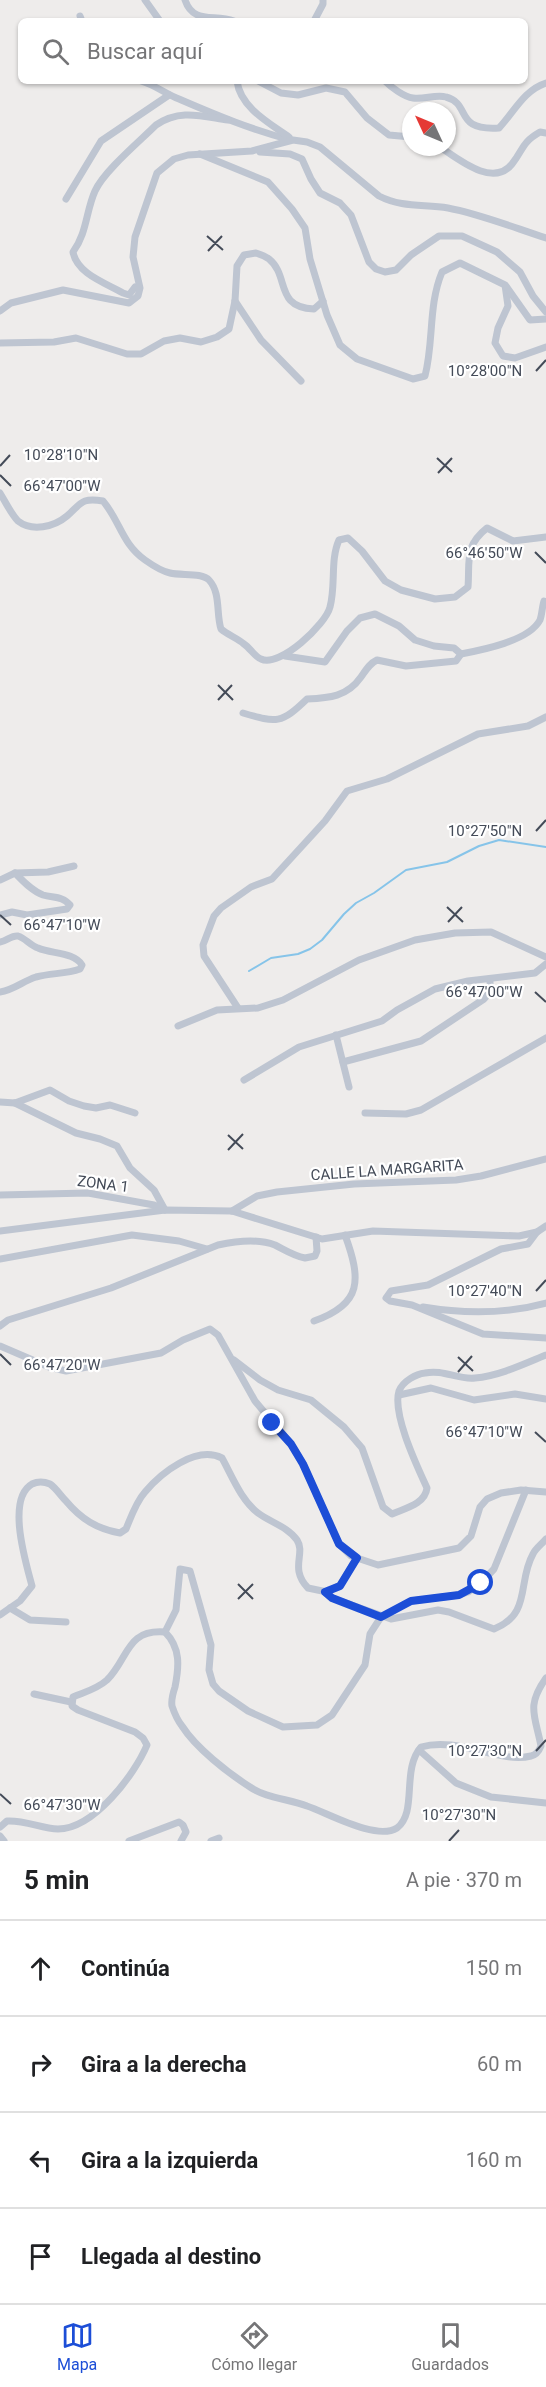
<!DOCTYPE html>
<html lang="es">
<meta charset="utf-8">
<style>
body{margin:0;font-family:Roboto,sans-serif;background:#f6f6f6;color:#202124}
.compass{position:absolute;left:402px;top:102px;width:54px;height:54px;border-radius:50%;background:#fff;box-shadow:0 2px 4px #0004;rotate:314deg}
.stop{position:absolute;width:18px;height:18px;margin:-14px;border:4px solid #1c4ed7;border-radius:50%;background:#fff}
.stop.end{background:#1c4ed7;border-color:#fff;box-shadow:0 2px 6px #0008}
.list{margin:0;padding:0;list-style:none}
h2{display:flex;justify-content:space-between;align-items:center;height:78px;margin:0;padding:0 24px;font-size:26px}
h2 small{font-size:20px;font-weight:400;color:#757577}
.list li{display:grid;grid-template-columns:39px 1fr auto;gap:18px;align-items:center;box-sizing:border-box;height:96px;padding:0 24px;border-top:2px solid #e0e0e0}
.list b{display:block;font-size:22px;white-space:nowrap}
.list em{font-size:20px;font-style:normal;color:#757577}
.icon{flex:none;width:33px;height:33px;fill:none;stroke:currentColor;stroke-width:2;stroke-linecap:round;stroke-linejoin:round}
.map{position:relative;flex:none;width:546px;height:1841px;overflow:hidden}
.search{position:absolute;background:#fff;box-shadow:0 2px 4px #0004;left:18px;right:18px;top:18px;height:66px;display:flex;align-items:center;gap:15px;box-sizing:border-box;padding:0 21px;border-radius:9px;color:#757577;font-size:22px}
.sheet{height:462px;background:#fff}
nav{display:flex;justify-content:space-around;align-items:center;box-sizing:border-box;height:84px;border-top:2px solid #e0e0e0;background:#fff;font-size:16px;color:#757577}
nav a{display:grid;justify-items:center;gap:3px}
nav .on{color:#1c4ed7}
.map>svg:first-child{display:block}
</style>
<div class="map">
<svg width="546" height="1841" viewBox="0 0 546 1841">
<rect width="100%" height="100%" fill="#eeeceb"/>
<g fill="none" stroke-linecap="round" stroke-linejoin="round">
<polyline stroke="#86c4e9" stroke-width="2" points="249,971 271,958 298,954 310,949 322,940 344,914 356,903 374,893 406,870 447,862 479,846 499,840 546,847"/>
<g stroke="#bec5d1" stroke-width="7">
<polyline points="145,0 160,21"/>
<path d="M185,0C193,24 213,14 234,21"/>
<polyline points="80,16 82,21"/>
<polyline points="314,21 323,4 323,0"/>
<path d="M141,81C155,85 166,94 179,99C216,115 252,130 291,140"/>
<path d="M237,81C240,107 269,123 289,137"/>
<polyline points="258,81 281,93 298,95 326,88 345,92 367,118 389,135 411,137"/>
<path d="M385,81C391,87 404,97 413,98C423,100 436,94 446,97C472,104 453,131 499,128C514,112 524,90 546,83"/>
<path d="M440,147C458,159 493,188 512,164C524,149 521,143 540,132L546,133"/>
<polyline points="260,152 290,154 302,159 311,179 320,193 340,203 351,215 369,262 376,269 385,272 396,270 411,255 439,236 462,236 497,252 520,272 533,296 546,312"/>
<path d="M200,154L268,182L292,209L305,228L310,259L327,315L340,345L357,359L413,379L425,376C434,341 428,306 442,272L460,263L505,285L508,306L498,328L495,343L503,356L515,358L546,347"/>
<polyline points="66,199 101,141 169,95"/>
<polyline points="506,286 530,320 546,319"/>
<path d="M135,287L129,295L123,293C106,283 77,274 73,252C87,233 86,211 95,191C104,171 140,141 156,125C180,109 200,116 228,120"/>
<polyline points="235,301 261,340 301,381"/>
<path d="M0,311L11,303L63,290L129,303L138,296L140,288L133,257L135,237L157,173L174,159L188,155L252,151L293,140L307,142L320,147L379,196C402,208 424,204 448,208C480,214 515,228 546,238"/>
<path d="M0,343L54,342L76,338L127,354H141L164,341L180,338L201,342L217,337L229,329L235,301L237,266L244,255L256,253C259,254 265,256 269,259C290,276 274,307 314,309L323,301"/>
<path d="M0,493C5,501 11,514 18,521C32,532 54,527 67,516C81,504 81,497 103,501C120,521 122,544 145,560C152,565 161,571 170,573C181,576 202,572 209,580C221,593 216,614 221,629C228,635 237,638 244,644C250,648 255,657 261,659C280,668 326,624 330,607C336,585 330,560 339,540L348,538L362,551L385,581L401,590L435,599L455,597L468,587C470,561 464,546 487,528L513,541L546,537"/>
<path d="M461,654C482,650 529,641 540,620C542,615 542,607 544,601"/>
<path d="M243,713C277,723 281,724 307,699C329,698 347,697 361,677C366,670 369,664 377,660L406,666L456,661L461,654L454,648L434,646L415,640L399,626L375,614L360,618L347,631L325,662L285,656"/>
<polyline points="0,880 15,873 48,872 74,866"/>
<path d="M0,915L12,912L27,915L67,909L70,905C63,896 53,898 43,895C32,891 23,881 15,873"/>
<path d="M0,942C6,941 12,935 18,936C25,938 31,946 38,948C52,954 74,952 82,965L80,969C66,974 51,973 36,977C23,981 14,990 0,992"/>
<polyline points="238,1008 204,956 203,945 214,916 221,908 251,887 272,879 325,821 347,791 387,779 478,734 528,726 546,717"/>
<polyline points="178,1026 217,1010 258,1008 283,1000 359,960 415,940 455,933 491,932 546,957"/>
<polyline points="336,1035 349,1087"/>
<polyline points="343,1062 421,1041 484,999 490,992 490,979"/>
<polyline points="244,1080 299,1047 382,1021 397,1010 435,989 468,981 535,973 546,964"/>
<polyline points="0,1102 15,1103 50,1090 69,1101 84,1106 96,1108 110,1105 135,1113"/>
<polyline points="15,1103 76,1133 100,1139 117,1146 130,1168 154,1190 165,1210"/>
<polyline points="365,1113 406,1114 421,1110 546,1038"/>
<polyline points="0,1195 88,1193 154,1205 163,1209"/>
<polyline points="232,1211 257,1196 277,1192 354,1184 456,1180 481,1176 546,1159"/>
<polyline points="0,1231 165,1210 232,1211 322,1239 373,1231 519,1236 537,1232 546,1226"/>
<polyline points="537,1232 528,1244 501,1249 428,1285 391,1291 386,1298 390,1301 412,1305 483,1334 546,1338"/>
<polyline points="0,1259 132,1235 179,1241 207,1249"/>
<path d="M423,1307C465,1314 506,1314 546,1303"/>
<path d="M314,1321C363,1304 361,1279 345,1235"/>
<path d="M0,1326L8,1320L111,1288L218,1245C236,1241 257,1238 275,1245C285,1250 294,1256 305,1258L315,1256L317,1251L316,1237"/>
<polyline points="0,1346 49,1367 66,1371 161,1353 183,1340 210,1329 218,1335 255,1401 291,1444 303,1464 339,1544 351,1556 378,1565 459,1548 471,1536 480,1507 487,1499 501,1493 521,1490 546,1492"/>
<path d="M234,1360L260,1380L278,1390L311,1400L344,1427L362,1448L383,1507L392,1514C406,1508 425,1504 427,1488C417,1466 392,1414 399,1391C403,1381 416,1374 425,1373C443,1369 458,1380 475,1378C499,1376 524,1364 546,1355"/>
<polyline points="399,1395 431,1388 474,1400 515,1394 546,1399"/>
<path d="M325,1592L332,1598L391,1619L438,1610L449,1612L494,1629C532,1614 517,1582 533,1554C536,1548 542,1544 546,1539"/>
<polyline points="10,1608 30,1620 66,1622"/>
<path d="M0,1615L20,1601L32,1586C26,1563 6,1499 32,1484C38,1481 43,1481 50,1484C56,1488 61,1496 66,1501C81,1519 97,1529 120,1533L126,1529C131,1517 136,1502 145,1492C161,1473 196,1445 222,1458C232,1476 241,1500 258,1513C270,1522 288,1527 297,1540C306,1554 289,1568 308,1588L327,1592L340,1585L357,1558"/>
<polyline points="165,1632 176,1610 180,1569 190,1571 211,1645 209,1670 213,1684 219,1691 248,1711 283,1727 317,1725 332,1715 365,1665 370,1634 381,1617 411,1601 459,1595 468,1592 481,1583 494,1569 526,1490"/>
<polyline points="34,1694 71,1702"/>
<polyline points="419,1750 456,1783 491,1797 546,1803"/>
<path d="M0,1827L7,1821C26,1820 42,1829 58,1829C94,1829 135,1774 147,1745L143,1738L135,1732L78,1710L72,1706L73,1697C85,1692 97,1689 107,1680C129,1658 126,1629 165,1632C181,1648 179,1667 175,1687C173,1693 171,1700 172,1706C174,1712 178,1721 182,1726C196,1748 228,1773 250,1787C266,1798 289,1799 307,1806C328,1813 376,1841 397,1828C418,1812 401,1770 421,1747C458,1736 499,1764 531,1756C536,1755 539,1751 541,1746C535,1715 526,1706 546,1678"/>
<polyline points="0,1836 4,1841"/>
<polyline points="129,1841 179,1822 183,1825 186,1832 181,1841"/>
<polyline points="211,1841 219,1838"/>
</g>
</g>
<g fill="none" stroke-linecap="round" stroke-linejoin="round">
<polyline stroke="#1c4ed7" stroke-width="8" points="272,1423 291,1444 303,1464 339,1544 357,1558 340,1586 325,1592 332,1598 381,1617 411,1601 459,1595 481,1583"/>
</g>
<path fill="none" stroke="#444b58" stroke-width="2" d="M207,236L223,250M208,251L222,236M536,371L546,360M437,458L452,472M0,466L10,455M438,473L452,458M0,475L11,486M535,552L546,563M218,685L233,700M218,700L232,685M536,831L546,820M447,907L463,922M0,915L11,925M448,922L462,907M535,992L546,1002M228,1135L243,1149M228,1150L243,1134M536,1291L546,1280M0,1354L11,1365M458,1357L473,1371M458,1372L472,1356M535,1432L546,1442M238,1584L253,1599M238,1599L253,1584M536,1751L546,1740M0,1794L11,1804M449,1841L459,1830"/>
<g text-anchor="middle" dominant-baseline="central" stroke-width="4.5" stroke-linejoin="round" paint-order="stroke">
<g font-size="15" fill="#444b58" stroke="#fff">
<text transform="translate(387 1170) rotate(-4)">CALLE LA MARGARITA</text>
<text transform="translate(103 1184) rotate(7)">ZONA 1</text>
</g>
</g>
<g font-size="15" text-anchor="middle" fill="#444b58" stroke="#fff" stroke-width="4.5" stroke-linejoin="round" paint-order="stroke">
<text x="485" y="376">10°28'00"N</text>
<text x="61" y="460">10°28'10"N</text>
<text x="62" y="491">66°47'00"W</text>
<text x="484" y="558">66°46'50"W</text>
<text x="485" y="836">10°27'50"N</text>
<text x="62" y="930">66°47'10"W</text>
<text x="484" y="997">66°47'00"W</text>
<text x="485" y="1296">10°27'40"N</text>
<text x="62" y="1370">66°47'20"W</text>
<text x="484" y="1437">66°47'10"W</text>
<text x="485" y="1756">10°27'30"N</text>
<text x="62" y="1810">66°47'30"W</text>
<text x="459" y="1820">10°27'30"N</text>
</g>
</svg>
<svg class="compass" viewBox="-18 -18 36 36"><path d="M0-13l5 13h-10z" fill="#e53935"/><path d="M0 13l5-13h-10z" fill="#757577"/></svg>
<div class="stop" style="left:481px;top:1583px"></div>
<div class="stop end" style="left:272px;top:1423px"></div>
<div class="search"><svg class="icon" aria-label="search" viewBox="0 0 24 24"><circle cx="10" cy="10" r="6"/><path d="M15 15l6 6"/></svg>Buscar aquí</div>
</div>
<section class="sheet">
<h2>5 min<small>A pie · 370 m</small></h2>
<ul class="list">
<li><svg class="icon" aria-label="ahead" viewBox="0 0 24 24"><path d="M12 20V5M6 11l6-6 6 6"/></svg><div><b>Continúa</b></div><em>150 m</em></li>
<li><svg class="icon" aria-label="right" viewBox="0 0 24 24"><path d="M7 20v-9h11M14 6l5 5-5 5"/></svg><div><b>Gira a la derecha</b></div><em>60 m</em></li>
<li><svg class="icon" aria-label="left" viewBox="0 0 24 24"><path d="M17 20v-9H6M10 6l-5 5 5 5"/></svg><div><b>Gira a la izquierda</b></div><em>160 m</em></li>
<li><svg class="icon" aria-label="arrive" viewBox="0 0 24 24"><path d="M6 21V4h12l-3 4 3 4H6"/></svg><div><b>Llegada al destino</b></div></li>
</ul>
</section>
<nav>
<a class="on"><svg class="icon" aria-label="map" viewBox="0 0 24 24"><path d="M3 6l6-2 6 2 6-2v14l-6 2-6-2-6 2zM9 4v14M15 6v14"/></svg>Mapa</a>
<a><svg class="icon" aria-label="directions" viewBox="0 0 24 24"><path d="M12 3l9 9-9 9-9-9zM9 14v-3h6M13 9l2 2-2 2"/></svg>Cómo llegar</a>
<a><svg class="icon" aria-label="saved" viewBox="0 0 24 24"><path d="M7 4h10v16l-5-4-5 4z"/></svg>Guardados</a>
</nav>
